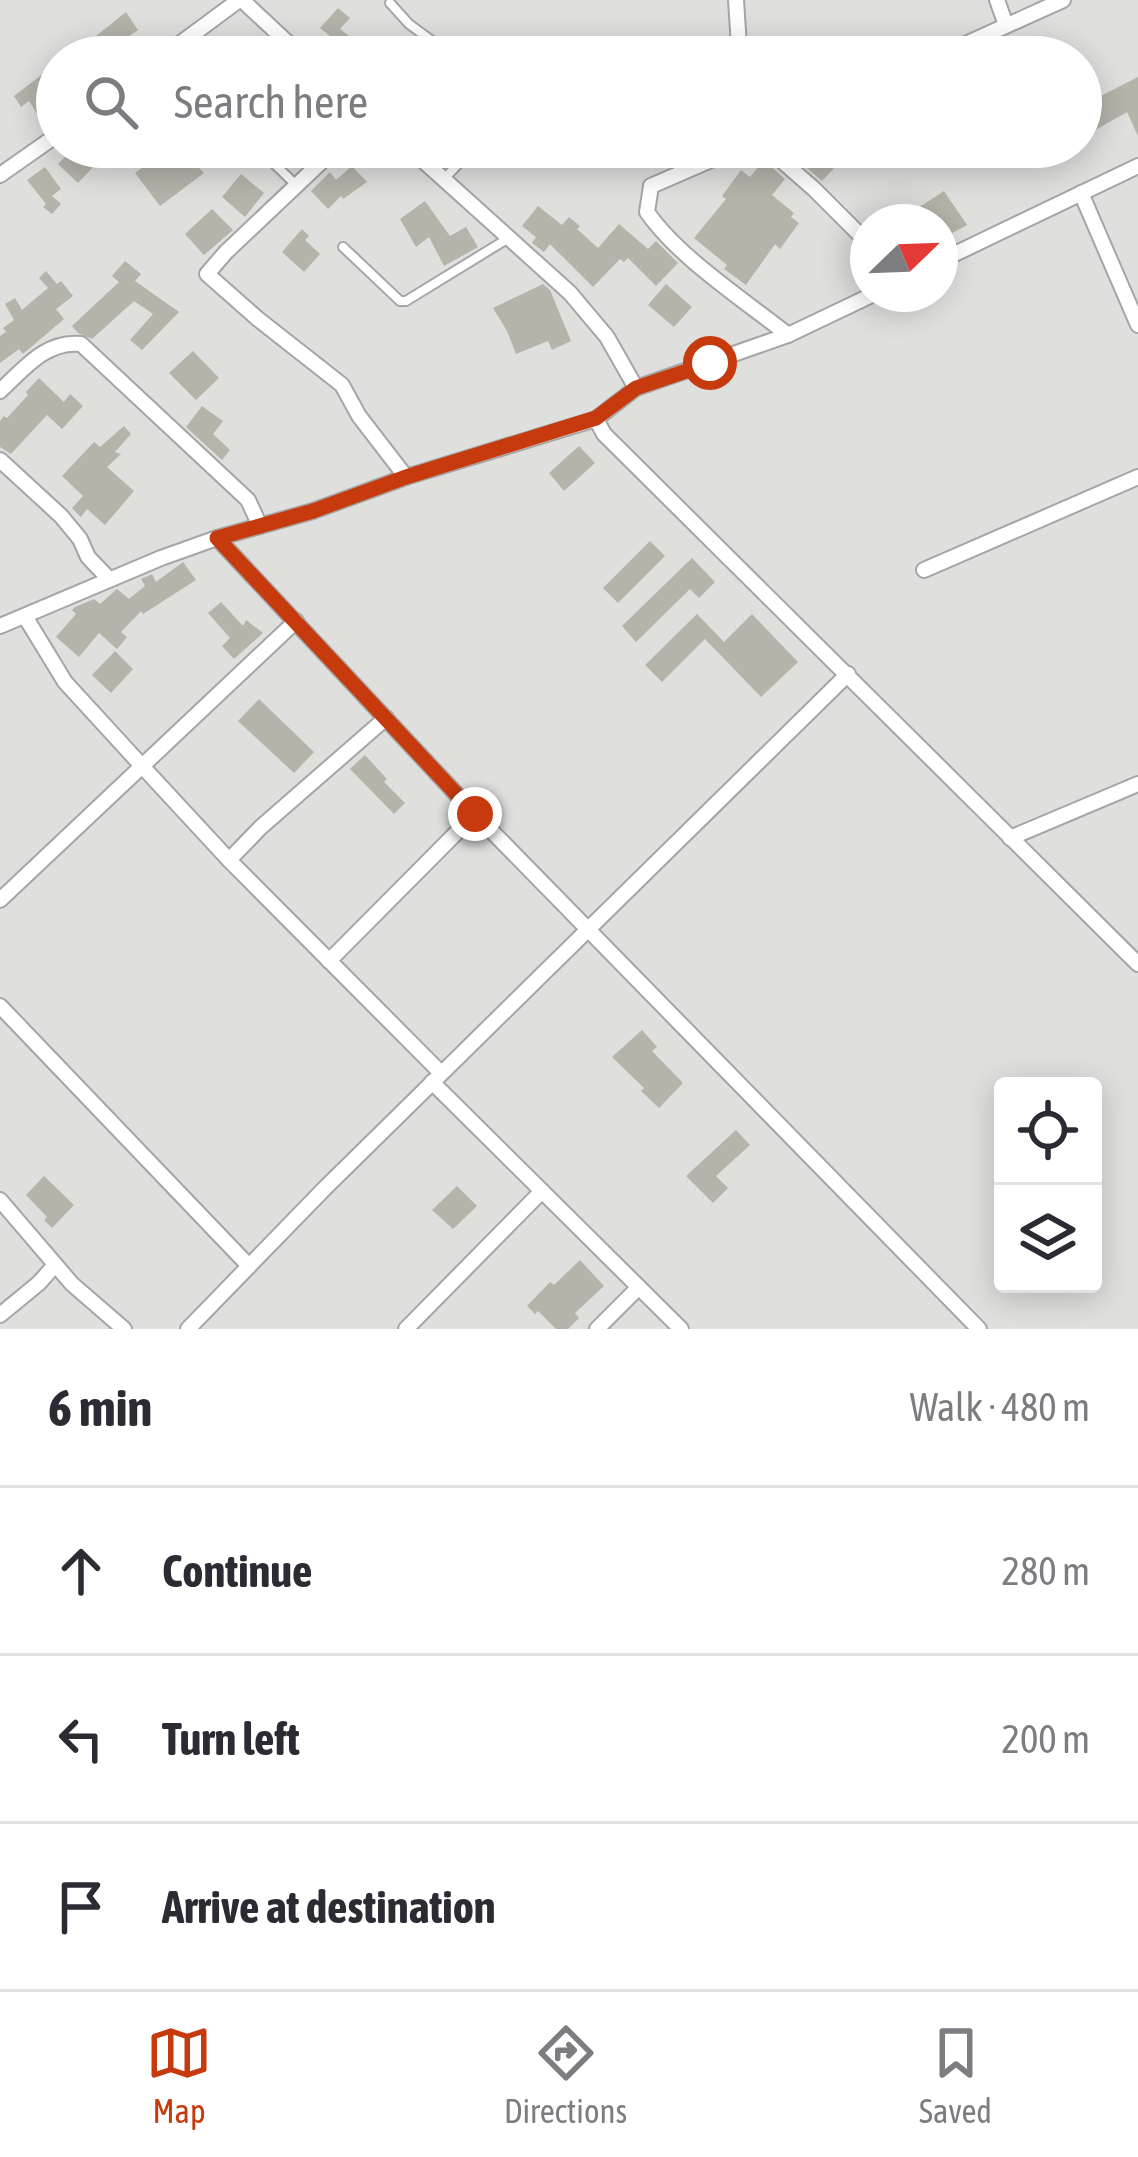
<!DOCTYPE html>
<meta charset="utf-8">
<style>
body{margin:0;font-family:"Asap Condensed",sans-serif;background:#f7f7f7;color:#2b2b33}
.controls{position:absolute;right:36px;bottom:36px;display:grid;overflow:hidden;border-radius:12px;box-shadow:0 6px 30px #0003}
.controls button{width:108px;height:108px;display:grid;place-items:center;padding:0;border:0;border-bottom:3px solid #e1e1e2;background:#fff;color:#2b2b33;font:60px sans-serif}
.compass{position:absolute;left:850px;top:204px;width:108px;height:108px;border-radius:50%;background:#fff;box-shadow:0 6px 30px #0003;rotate:67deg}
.stop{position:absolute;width:36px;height:36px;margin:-27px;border:9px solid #c63a0d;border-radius:50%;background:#fff}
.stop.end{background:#c63a0d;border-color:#fff;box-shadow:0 3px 12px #0008}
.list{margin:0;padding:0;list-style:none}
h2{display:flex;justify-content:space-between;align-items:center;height:156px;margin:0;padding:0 48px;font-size:51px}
h2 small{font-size:39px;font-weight:400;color:#7c7c81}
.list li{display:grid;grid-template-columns:78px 1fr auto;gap:36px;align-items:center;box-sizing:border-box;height:168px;padding:0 48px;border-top:3px solid #e1e1e2}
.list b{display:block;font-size:45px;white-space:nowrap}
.list em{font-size:39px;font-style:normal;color:#7c7c81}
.icon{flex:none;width:66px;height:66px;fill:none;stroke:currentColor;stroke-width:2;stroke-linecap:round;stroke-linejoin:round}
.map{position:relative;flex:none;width:1138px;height:1329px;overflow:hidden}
.search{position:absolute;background:#fff;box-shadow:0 6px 30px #0003;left:36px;right:36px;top:36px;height:132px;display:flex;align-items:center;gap:30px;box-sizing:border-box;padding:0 42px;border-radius:66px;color:#7c7c81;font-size:45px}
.sheet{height:660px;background:#fff}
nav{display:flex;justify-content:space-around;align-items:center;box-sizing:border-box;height:168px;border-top:3px solid #e1e1e2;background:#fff;font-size:33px;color:#7c7c81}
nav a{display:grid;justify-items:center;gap:6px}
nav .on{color:#c63a0d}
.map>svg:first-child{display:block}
</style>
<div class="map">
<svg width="1138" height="1329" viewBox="0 0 1138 1329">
<rect width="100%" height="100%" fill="#f1f0e9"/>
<path fill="#dfdfde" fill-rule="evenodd" d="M0,0H1138V1329H0ZM57,57H1081V147H57ZM868,222H940V294H868ZM1003,1086H1093V1284H1003Z"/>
<g fill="#b6b3ab">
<polygon points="338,8 350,18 340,29 362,46 354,57 340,50 343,46 320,28"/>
<polygon points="126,12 138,30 118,44 124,52 118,57 98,57 92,49 96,46 91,40"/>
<polygon points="57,63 57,103 39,117 29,101 21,107 14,96"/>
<polygon points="1138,77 1138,136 1127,112 1085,136 1081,129 1081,106"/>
<polygon points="75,147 97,147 85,156 95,165 78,183 58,164"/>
<polygon points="783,147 814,147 835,167 822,181"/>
<polygon points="165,151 178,168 189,157 204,173 160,206 135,173"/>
<polygon points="764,160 785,179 772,195 794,213 791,217 799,223 780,249 775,244 746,285 724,269 727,265 694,238 726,199 722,196 741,170 750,177"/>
<polygon points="352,166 367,182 343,199 341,196 328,209 311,191 330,172 336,180"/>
<polygon points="45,167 61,189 52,196 61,204 52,214 43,207 46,204 27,180"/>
<polygon points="241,174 264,193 245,217 222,197"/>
<polygon points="944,191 967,225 943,238 940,222 927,222 918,208"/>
<polygon points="425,201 450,236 466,227 478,247 444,266 429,237 416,247 400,219"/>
<polygon points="538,206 562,225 569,217 580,226 577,229 598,248 619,224 648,249 656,241 678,263 656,286 628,258 624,262 620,259 593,287 550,244 544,252 532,243 536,237 522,226"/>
<polygon points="212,209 233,230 204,255 185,234"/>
<polygon points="302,229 309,236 305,240 320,254 304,272 282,252"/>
<polygon points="125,261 141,274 135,281 179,312 142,350 130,340 153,314 134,301 92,339 78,333 72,326 119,282 112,276"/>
<polygon points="46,271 57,284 61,281 73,296 56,309 64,319 23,354 19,349 0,363 0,336 6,332 3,328 14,320 5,304 15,298 22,310 48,288 39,278"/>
<polygon points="543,284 550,290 571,341 552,350 548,341 516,354 507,331 493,308"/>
<polygon points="666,284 692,307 674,327 648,305"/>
<polygon points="193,351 219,378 196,400 169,373"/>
<polygon points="39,378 64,402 70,394 83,406 62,429 47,415 11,454 0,447 0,421 4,416 7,418 28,395 26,392"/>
<polygon points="202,406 223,421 213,434 230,450 222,460 186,427"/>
<polygon points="124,426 131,434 115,452 121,454 107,467 134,491 105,525 87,509 81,517 72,508 83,496 62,476 94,442 100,447"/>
<polygon points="579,446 595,463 564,491 549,473"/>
<polygon points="650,541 665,556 618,603 603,588"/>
<polygon points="692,558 715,582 699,598 690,589 636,642 622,626"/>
<polygon points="183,562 196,580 143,614 141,611 121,632 127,637 117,649 99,633 79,657 56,637 76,614 72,610 75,607 94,599 100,604 117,589 129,599 145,586 141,579 152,574 156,582"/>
<polygon points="221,602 243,626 246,620 263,633 234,659 222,646 230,638 208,613"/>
<polygon points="697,614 724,642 752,614 798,662 761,697 705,639 662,682 645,665"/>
<polygon points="115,651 133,669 111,693 92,675"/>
<polygon points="259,699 314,752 294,773 238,721"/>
<polygon points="365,755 387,779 384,782 405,803 394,814 350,769"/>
<polygon points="642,1030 657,1047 652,1051 683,1083 659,1108 641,1091 644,1088 612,1057"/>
<polygon points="736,1130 750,1145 716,1176 728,1188 713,1203 686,1176"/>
<polygon points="44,1176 74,1205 52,1228 44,1220 47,1217 26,1195"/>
<polygon points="457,1186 477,1206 453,1229 432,1210"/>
<polygon points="580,1260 604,1286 575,1313 579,1318 568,1329 556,1329 538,1311 535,1314 527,1306 550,1282 554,1285"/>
</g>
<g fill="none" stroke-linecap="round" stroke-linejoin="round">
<g stroke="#a5a5a5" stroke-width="12">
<g id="service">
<polyline points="390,3 409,24 454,57"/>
<polyline points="257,147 295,184"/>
<polyline points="445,178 474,147"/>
<polyline points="343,247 400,301 406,301 507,239"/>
</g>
</g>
<g stroke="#a5a5a5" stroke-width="18">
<g id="minor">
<polyline points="242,0 303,57"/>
<polyline points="736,0 739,46"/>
<polyline points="997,0 1006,25"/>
<polyline points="162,57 239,0"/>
<polyline points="937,57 1063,0"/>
<polyline points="337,147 226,252 207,274 258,319 342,385 359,416 406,477"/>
<polyline points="408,147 570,293 607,337 636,388"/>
<path d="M741,147L651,186L647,212C678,257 744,300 788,335"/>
<polyline points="766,147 814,189 868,243"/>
<polyline points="0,175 57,135"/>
<polyline points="1081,193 1138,325"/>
<polyline points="940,261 1138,166"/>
<path d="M0,391C24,369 46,340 81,344L248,500L260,526"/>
<polyline points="596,419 604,434 1138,964"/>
<polyline points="0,460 61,516 80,539 88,557 109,579"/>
<polyline points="217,538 475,814 979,1329"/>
<polyline points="924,570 1138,477"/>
<polyline points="26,618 65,682 142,766 229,860 441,1073"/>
<polyline points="0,626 161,558 217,538 313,511 406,477 596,419 636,388 788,335 874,294"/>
<polyline points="1010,838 1138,784"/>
<polyline points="229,860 261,827 386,718"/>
<polyline points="0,900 296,621"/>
<polyline points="329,961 475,814"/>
<polyline points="0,1006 249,1266"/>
<polyline points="432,1082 681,1329"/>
<polyline points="0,1200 72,1284 124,1329"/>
<polyline points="0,1315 39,1283 54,1266"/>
<polyline points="188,1329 325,1188 848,674"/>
<polyline points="406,1329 542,1191"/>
<polyline points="597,1329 639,1287"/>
</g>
</g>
<use href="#service" stroke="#fff" stroke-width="8"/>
<use href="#minor" stroke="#fff" stroke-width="14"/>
</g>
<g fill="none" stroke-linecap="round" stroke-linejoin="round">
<polyline stroke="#c63a0d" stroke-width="15" points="475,814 217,538 313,511 406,477 596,418 636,388 710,363"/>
</g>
</svg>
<div class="controls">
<button><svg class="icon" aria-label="locate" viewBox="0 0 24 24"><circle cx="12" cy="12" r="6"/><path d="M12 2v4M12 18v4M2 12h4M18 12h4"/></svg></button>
<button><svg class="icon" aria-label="layers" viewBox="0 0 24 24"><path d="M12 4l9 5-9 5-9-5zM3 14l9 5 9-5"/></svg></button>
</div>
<svg class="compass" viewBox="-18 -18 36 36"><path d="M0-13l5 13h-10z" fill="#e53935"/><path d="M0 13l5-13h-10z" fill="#7c7c81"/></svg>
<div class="stop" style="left:710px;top:363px"></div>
<div class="stop end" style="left:475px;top:814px"></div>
<div class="search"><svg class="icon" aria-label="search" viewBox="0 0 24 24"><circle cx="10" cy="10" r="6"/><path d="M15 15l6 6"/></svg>Search here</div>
</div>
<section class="sheet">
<h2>6 min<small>Walk · 480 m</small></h2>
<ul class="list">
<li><svg class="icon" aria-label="ahead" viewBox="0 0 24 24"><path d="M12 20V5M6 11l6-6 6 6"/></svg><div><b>Continue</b></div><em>280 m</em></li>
<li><svg class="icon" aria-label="left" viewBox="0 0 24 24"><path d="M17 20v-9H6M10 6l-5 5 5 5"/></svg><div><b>Turn left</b></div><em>200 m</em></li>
<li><svg class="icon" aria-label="arrive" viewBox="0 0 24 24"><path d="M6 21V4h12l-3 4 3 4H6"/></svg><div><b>Arrive at destination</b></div></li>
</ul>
</section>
<nav>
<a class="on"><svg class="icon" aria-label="map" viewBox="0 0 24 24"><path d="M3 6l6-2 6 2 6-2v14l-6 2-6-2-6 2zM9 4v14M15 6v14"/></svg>Map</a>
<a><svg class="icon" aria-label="directions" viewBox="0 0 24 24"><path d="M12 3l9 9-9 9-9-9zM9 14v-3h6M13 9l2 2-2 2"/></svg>Directions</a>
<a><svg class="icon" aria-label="saved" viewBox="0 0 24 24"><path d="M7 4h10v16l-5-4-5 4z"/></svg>Saved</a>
</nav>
